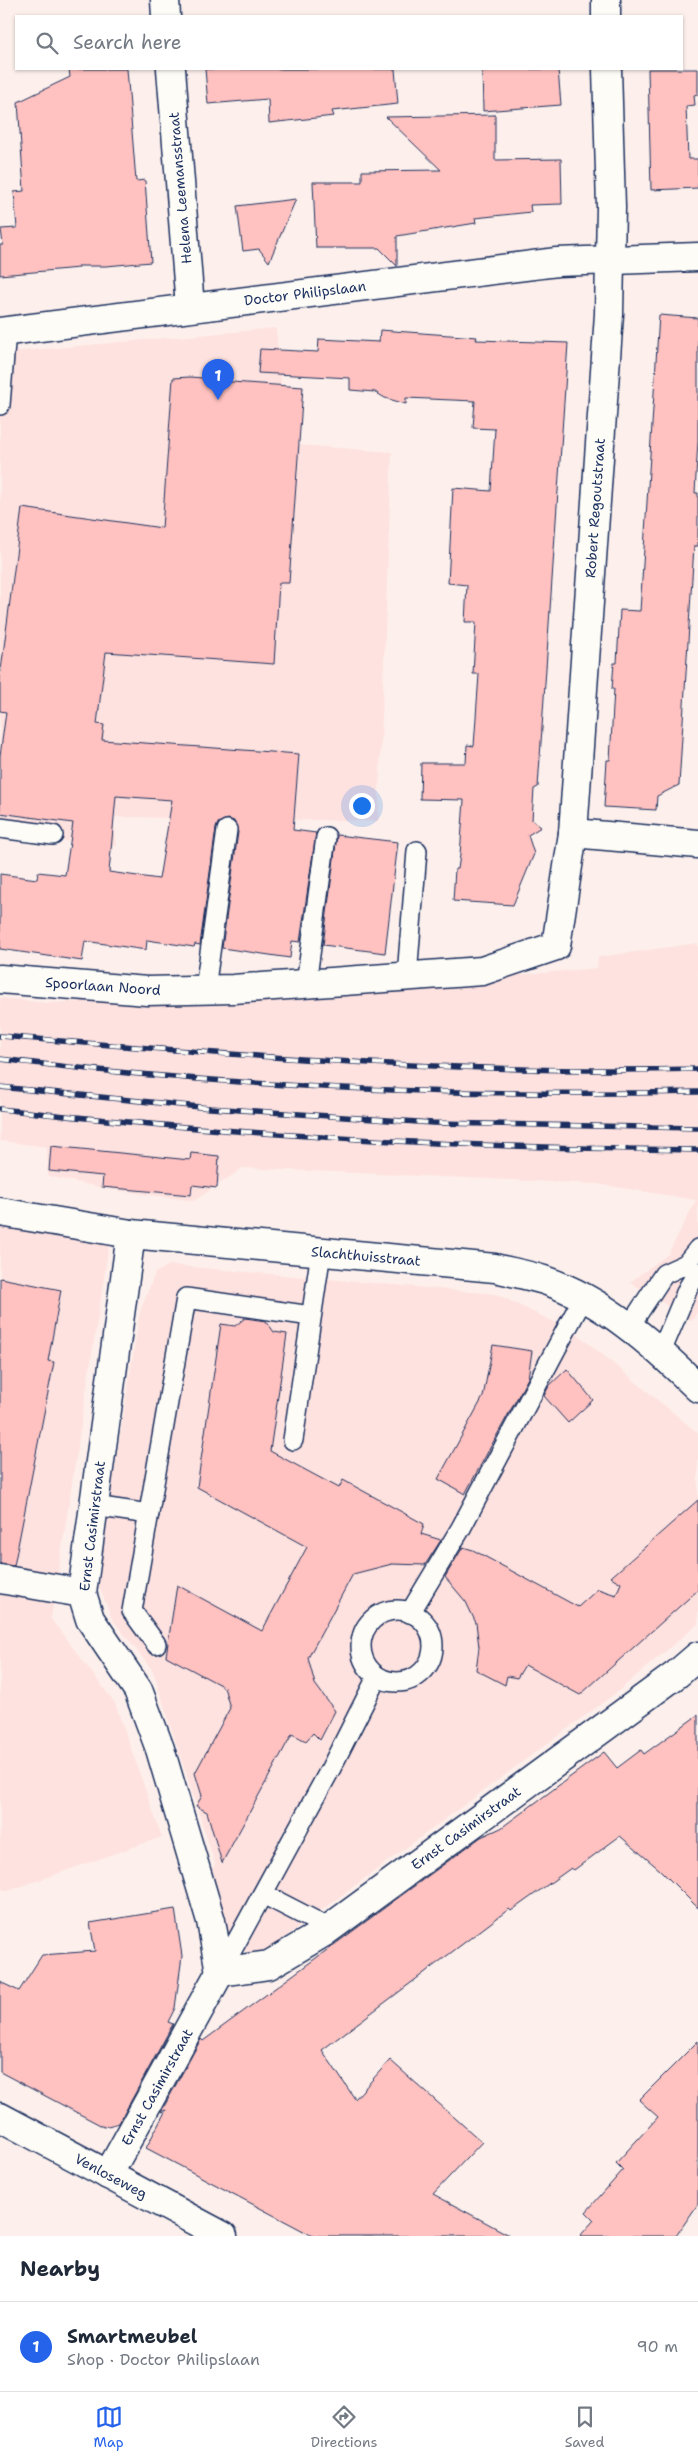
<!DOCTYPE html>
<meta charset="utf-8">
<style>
body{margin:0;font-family:"Shantell Sans",sans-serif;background:#f6f6f7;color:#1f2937}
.you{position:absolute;left:361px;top:805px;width:18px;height:18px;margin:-12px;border:4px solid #fff;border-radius:50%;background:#1a73e8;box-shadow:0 0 0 8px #1a73e833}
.badge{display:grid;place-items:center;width:32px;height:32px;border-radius:50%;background:#2563eb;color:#fff;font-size:16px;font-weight:700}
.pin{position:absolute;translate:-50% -41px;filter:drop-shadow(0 1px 2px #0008)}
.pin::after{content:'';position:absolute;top:26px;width:18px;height:15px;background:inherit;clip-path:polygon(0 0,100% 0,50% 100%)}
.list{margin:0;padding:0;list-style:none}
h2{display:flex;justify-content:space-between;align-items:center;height:65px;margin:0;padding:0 20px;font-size:21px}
h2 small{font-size:16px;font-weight:400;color:#747a83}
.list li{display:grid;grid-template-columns:32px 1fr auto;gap:15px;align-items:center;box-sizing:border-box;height:90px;padding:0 20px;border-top:1px solid #e0e1e3}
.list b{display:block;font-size:19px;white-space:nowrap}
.list p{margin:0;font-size:16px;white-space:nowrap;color:#747a83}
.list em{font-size:16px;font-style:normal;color:#747a83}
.icon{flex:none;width:28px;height:28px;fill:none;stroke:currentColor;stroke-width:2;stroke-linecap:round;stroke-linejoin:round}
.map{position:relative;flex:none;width:698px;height:2236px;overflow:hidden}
.search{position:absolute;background:#fff;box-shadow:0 1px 4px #0004;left:15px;right:15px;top:15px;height:55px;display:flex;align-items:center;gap:12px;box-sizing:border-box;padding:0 18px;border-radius:0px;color:#747a83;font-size:19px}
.sheet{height:155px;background:#fff}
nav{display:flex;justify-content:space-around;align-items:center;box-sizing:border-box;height:70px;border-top:1px solid #e0e1e3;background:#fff;font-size:14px;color:#747a83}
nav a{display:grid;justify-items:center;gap:2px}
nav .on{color:#2563eb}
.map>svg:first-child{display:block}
</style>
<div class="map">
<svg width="698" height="2236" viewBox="0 0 698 2236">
<rect width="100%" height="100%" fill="#fdf0ec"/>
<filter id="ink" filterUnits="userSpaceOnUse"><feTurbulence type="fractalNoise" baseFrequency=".02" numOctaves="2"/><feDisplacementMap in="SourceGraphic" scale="10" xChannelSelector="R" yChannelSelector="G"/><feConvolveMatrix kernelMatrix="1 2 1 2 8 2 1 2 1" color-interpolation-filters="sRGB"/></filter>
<g filter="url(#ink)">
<g fill="#fee2df">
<polygon points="276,328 287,444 392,452 378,821 113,817 117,846 0,835 0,353"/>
<polygon points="698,943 698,1311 692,1321 630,1282 668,1254 696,1200 597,1184 243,1168 194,1201 107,1189 48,1176 47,1147 0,1141 0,998 48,1003 319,992 597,968 598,957"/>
<polygon points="0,1226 109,1245 51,1619 115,1703 162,1837 8,1891 0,1888"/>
<polygon points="169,1265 496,1294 575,1332 698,1433 698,1624 616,1693 269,1949 249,1953 224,1934 208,1876 215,1864 153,1671 112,1619 97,1581 140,1311 155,1273"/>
</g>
<g fill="#ffc2c0" stroke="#1b2f5e" fill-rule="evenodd">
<polygon points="69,69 127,69 136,181 145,180 151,262 106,266 78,266 79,268 0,275 0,245 3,245 1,229 17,228 14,192 24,191 18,102 70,77"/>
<polygon points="205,69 395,69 398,104 332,111 334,116 269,123 268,99 208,104"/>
<polygon points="482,69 558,69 561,105 483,111"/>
<polygon points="648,69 698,69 698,94 694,95 695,105 686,106 688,159 698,159 698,188 651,190"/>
<polygon points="495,115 495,160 561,159 562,204 530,205 531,212 475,218 476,223 397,236 397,266 379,248 316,248 313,182 362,182 362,171 441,170 386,117"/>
<polygon points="296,199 269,262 259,249 243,251 237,206"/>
<polygon points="659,315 698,318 698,440 695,493 698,493 698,546 694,546 679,785 657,796 656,810 604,807 607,760 610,760 614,689 612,689 613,675 614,663 617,663 620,610 640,611"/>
<polygon points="380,330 477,337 476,340 568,343 538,787 534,789 532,820 541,827 528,835 534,854 513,905 453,901 455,869 458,869 460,855 464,800 420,799 421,763 466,763 467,745 474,746 479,674 473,674 476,622 465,622 467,585 448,583 453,488 491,491 495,429 473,428 475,401 406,398 406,404 385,398 375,392 350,390 350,378 258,373 260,349 318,352 319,339 379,342"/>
<path d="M190,377L203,378V380L303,387L289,583H279L274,664L106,652L97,724L104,725L102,740L299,754L293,830L316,833L300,942L292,941L290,958L222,948L238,832L234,821L228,819L218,823L216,828L200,945L195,944L194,947L147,940L146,950L85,941L82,961L0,949V874L37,879L38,872L65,875L73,823L0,813V756L6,712L0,711V678L22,508L162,528L173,378ZM116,796L172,800L159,879L109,872Z"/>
<polygon points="337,835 398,842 385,953 323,945"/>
<polygon points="51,1146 190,1160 191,1153 219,1156 217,1188 192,1185 191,1195 102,1187 103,1176 49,1171"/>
<polygon points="0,1278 61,1290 48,1361 54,1362 14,1566 0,1564"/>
<polygon points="245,1318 266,1321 274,1332 287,1334 270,1451 339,1488 343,1480 424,1524 421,1534 441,1540 425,1565 392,1564 353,1574 308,1658 315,1684 335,1711 320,1740 313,1733 306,1741 292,1734 222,1863 207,1812 196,1806 202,1796 195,1773 230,1708 224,1687 166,1656 177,1585 262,1631 307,1547 197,1487 221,1324 235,1326"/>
<polygon points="493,1345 532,1351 528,1378 465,1494 438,1479 483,1397"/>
<polygon points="567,1369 593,1400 568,1423 544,1396 549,1386"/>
<polygon points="698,1500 698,1590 580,1695 525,1665 517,1678 507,1676 505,1685 476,1670 479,1647 476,1623 466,1602 445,1577 463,1547 473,1550 578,1607 598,1589 616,1595 621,1583 611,1577"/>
<polygon points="698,1715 698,1908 660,1870 620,1836 574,1870 571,1868 511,1911 509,1909 322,2050 355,2099 390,2060 482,2142 433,2194 511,2236 313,2236 146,2148 166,2110 161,2112 201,2039 203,2041 481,1837 501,1828 604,1752 617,1768 641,1750 644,1754"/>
<polygon points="175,1909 182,1956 175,2008 168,2022 173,2024 119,2123 104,2127 0,2072 0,1982 19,1991 42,1955 95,1951 90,1923"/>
<polygon points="698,2041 698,2204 676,2236 580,2236 594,2220 586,2212 623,2170 616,2163 658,2117 639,2100"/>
</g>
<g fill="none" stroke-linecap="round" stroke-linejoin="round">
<g stroke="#1b2f5e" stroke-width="22">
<g id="service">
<polyline points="0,405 6,331"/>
<polyline points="0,828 53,835"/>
<polyline points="407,976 417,851"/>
<polyline points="306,984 326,837"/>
<polyline points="205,989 227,830"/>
<polyline points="629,1327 664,1274 686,1264 698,1249"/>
<polyline points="661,1352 688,1288 698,1272"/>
<polyline points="293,1440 321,1252"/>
<polyline points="94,1506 149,1514"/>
<circle cx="397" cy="1646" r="36"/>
<polyline points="410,1613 461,1528 583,1298"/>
<polyline points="156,1644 132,1611 186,1298 311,1316"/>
<polyline points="263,1894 329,1928"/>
<polyline points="220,1972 331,1768 377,1677"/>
</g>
</g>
<g stroke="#1b2f5e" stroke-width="31">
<g id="minor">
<polyline points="165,0 166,16"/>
<polyline points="606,0 606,16"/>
<polyline points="171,69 190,307"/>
<polyline points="0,332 557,262 698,257"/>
<polyline points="573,833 698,844"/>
<polyline points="0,979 147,991 233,989 482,971 556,946 573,833 609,314 611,207 607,69"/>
<path d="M0,1212L131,1234L495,1268C511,1272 528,1275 544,1280C604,1300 653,1344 698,1388"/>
<polyline points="0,1579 82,1593"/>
<polyline points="220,1972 269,1965 323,1933 677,1674 698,1656"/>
<polyline points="108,2175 220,1972 211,1921 160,1749 138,1690 90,1619 82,1593 131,1234"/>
</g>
</g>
<g stroke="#1b2f5e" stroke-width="31">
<polyline id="tertiary" points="0,2117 223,2236"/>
</g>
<use href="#service" stroke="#fdfcf7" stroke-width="19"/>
<use href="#minor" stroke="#fdfcf7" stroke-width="28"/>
<use href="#tertiary" stroke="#fdfcf7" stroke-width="28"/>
<g stroke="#1b2f5e" stroke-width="5.5">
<g id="rail">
<path d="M0,1036C232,1055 465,1075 698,1069"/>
<path d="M0,1059C231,1088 465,1097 698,1092"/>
<polyline points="0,1087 210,1108 433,1123 698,1128"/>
<path d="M0,1109C232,1135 464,1148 698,1150"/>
</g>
</g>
<use href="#rail" stroke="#fdfcf7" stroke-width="4" stroke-dasharray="11" stroke-linecap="butt"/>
</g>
</g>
<g text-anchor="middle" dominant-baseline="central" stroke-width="4.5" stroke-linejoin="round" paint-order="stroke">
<g font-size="14" fill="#1b2f5e" stroke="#fdfcf7">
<text transform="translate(180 188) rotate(-95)">Helena Leemansstraat</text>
<text transform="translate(305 293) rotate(-7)">Doctor Philipslaan</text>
<text transform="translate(595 508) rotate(-86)">Robert Regoutstraat</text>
<text transform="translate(103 986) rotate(4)">Spoorlaan Noord</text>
<text transform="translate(366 1256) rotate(5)">Slachthuisstraat</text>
<text transform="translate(92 1526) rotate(-83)">Ernst Casimirstraat</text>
<text transform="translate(466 1828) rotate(-36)">Ernst Casimirstraat</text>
<text transform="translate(157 2087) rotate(-61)">Ernst Casimirstraat</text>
<text transform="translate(111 2176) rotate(28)">Venloseweg</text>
</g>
</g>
</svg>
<div class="you"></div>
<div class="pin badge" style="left:218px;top:400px">1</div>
<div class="search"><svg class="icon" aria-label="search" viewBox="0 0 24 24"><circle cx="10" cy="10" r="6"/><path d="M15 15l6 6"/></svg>Search here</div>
</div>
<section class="sheet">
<h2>Nearby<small></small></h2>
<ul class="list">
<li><span class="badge">1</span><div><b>Smartmeubel</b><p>Shop · Doctor Philipslaan</p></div><em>90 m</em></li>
</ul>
</section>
<nav>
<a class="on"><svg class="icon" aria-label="map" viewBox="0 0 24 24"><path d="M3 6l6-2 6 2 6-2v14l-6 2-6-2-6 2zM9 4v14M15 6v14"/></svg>Map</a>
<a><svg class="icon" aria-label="directions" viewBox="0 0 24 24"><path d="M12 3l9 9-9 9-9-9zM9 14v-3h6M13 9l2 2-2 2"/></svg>Directions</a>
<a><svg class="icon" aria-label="saved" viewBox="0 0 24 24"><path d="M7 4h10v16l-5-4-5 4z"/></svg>Saved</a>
</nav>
